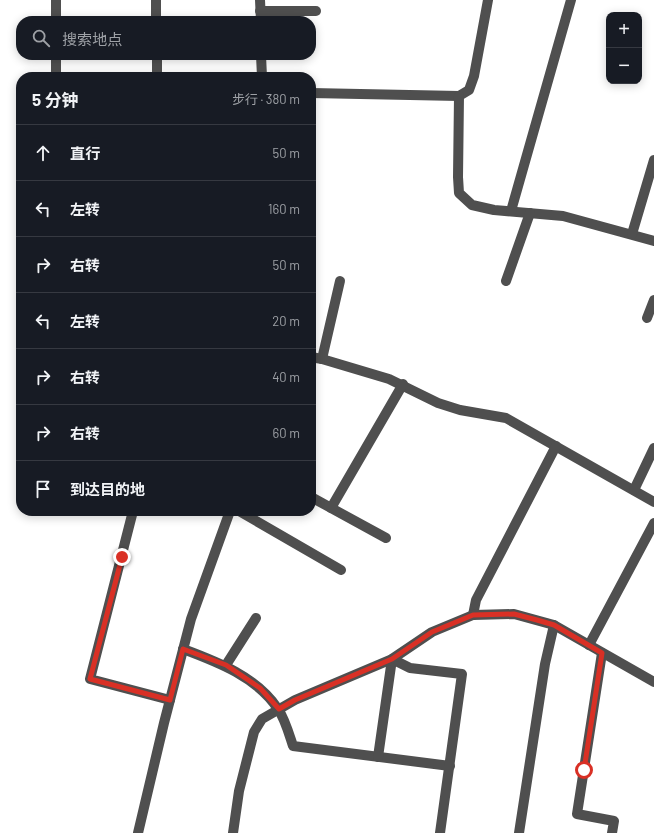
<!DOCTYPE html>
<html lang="zh">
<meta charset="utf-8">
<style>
body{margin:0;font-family:Barlow,"Noto Sans SC",sans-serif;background:#242831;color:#f1f3f6}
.controls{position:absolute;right:12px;top:12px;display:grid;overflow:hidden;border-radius:8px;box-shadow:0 2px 10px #0003}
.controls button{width:36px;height:36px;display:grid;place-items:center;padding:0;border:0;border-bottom:1px solid #363941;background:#171b24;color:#f1f3f6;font:20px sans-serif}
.stop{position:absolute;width:12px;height:12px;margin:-9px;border:3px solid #d93025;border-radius:50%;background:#fff}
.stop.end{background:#d93025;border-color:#fff;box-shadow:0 1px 4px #0008}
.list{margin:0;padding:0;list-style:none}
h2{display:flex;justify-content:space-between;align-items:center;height:52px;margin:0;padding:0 16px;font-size:17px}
h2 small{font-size:13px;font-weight:400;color:#9ea1a6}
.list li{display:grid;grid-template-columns:26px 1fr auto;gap:12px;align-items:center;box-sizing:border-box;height:56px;padding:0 16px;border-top:1px solid #363941}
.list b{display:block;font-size:15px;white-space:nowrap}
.list em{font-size:13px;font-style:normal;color:#9ea1a6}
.icon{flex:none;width:22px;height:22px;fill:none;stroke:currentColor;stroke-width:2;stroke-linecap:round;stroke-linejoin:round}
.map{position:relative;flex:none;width:654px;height:833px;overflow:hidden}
.search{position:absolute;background:#171b24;box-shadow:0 2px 10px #0003;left:16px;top:16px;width:300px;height:44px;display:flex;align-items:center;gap:10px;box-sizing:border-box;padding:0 14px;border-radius:16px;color:#9ea1a6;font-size:15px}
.panel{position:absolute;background:#171b24;box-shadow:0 2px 10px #0003;left:16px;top:72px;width:300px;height:444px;border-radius:16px}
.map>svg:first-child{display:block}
</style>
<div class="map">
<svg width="654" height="833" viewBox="0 0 654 833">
<rect width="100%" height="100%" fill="#fff"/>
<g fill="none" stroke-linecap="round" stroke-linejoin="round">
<g stroke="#4f4f4f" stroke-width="10">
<polyline points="56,0 56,21"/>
<polyline points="156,0 156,21"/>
<polyline points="260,0 261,21"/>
<polyline points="260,11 316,11"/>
<polyline points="56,55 56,77"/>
<polyline points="157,55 157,77"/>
<polyline points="261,55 262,77"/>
<polyline points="311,93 459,96 469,90 474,76 488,0"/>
<polyline points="459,96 458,177 459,193 472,205 494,210 563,216 654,241"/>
<polyline points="511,211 571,0"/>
<polyline points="632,234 654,160"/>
<polyline points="506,281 530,213"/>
<polyline points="647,318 654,300"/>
<polyline points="311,357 322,359 389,379 438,403 460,410 506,418 654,502"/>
<polyline points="322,359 340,281"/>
<polyline points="634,490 654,448"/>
<polyline points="311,497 386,538"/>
<polyline points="331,508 403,384"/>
<polyline points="133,511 90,679 170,700"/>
<polyline points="239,511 341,570"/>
<polyline points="473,615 476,600 556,446"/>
<polyline points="589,645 654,523"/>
<path d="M183,649C218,662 257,677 278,709C285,719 289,734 293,746L450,766"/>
<polyline points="602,653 577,814 614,821 612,833"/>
<polyline points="226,665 256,618"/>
<polyline points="378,757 392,659 410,668 462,674 440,833"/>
<polyline points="138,833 164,723 191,619 230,511"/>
<polyline points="233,833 239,791 254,732 262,719 295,700 392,659 432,632 473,615 514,614 554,625 654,682"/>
<polyline points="519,833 545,664 554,625"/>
</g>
</g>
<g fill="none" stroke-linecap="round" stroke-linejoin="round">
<polyline stroke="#d93025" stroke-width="5" points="122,557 90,679 170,700 183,649 226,665 260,688 279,709 295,700 392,659 432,632 473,615 514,614 537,620 554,625 602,653 584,770"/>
</g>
</svg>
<div class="controls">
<button>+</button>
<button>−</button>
</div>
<div class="stop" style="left:584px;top:770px"></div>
<div class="stop end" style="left:122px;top:557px"></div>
<div class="search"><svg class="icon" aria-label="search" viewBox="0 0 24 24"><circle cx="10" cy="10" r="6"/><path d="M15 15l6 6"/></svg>搜索地点</div>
<section class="panel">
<h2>5 分钟<small>步行 · 380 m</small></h2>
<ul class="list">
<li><svg class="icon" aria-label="ahead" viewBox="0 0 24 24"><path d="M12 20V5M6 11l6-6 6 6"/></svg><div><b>直行</b></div><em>50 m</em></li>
<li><svg class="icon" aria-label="left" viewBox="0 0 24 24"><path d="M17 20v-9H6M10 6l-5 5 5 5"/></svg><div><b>左转</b></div><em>160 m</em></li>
<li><svg class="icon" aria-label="right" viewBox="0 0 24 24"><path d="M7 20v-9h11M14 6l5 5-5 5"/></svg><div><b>右转</b></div><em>50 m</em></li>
<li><svg class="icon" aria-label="left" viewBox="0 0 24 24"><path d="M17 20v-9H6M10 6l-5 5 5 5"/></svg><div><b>左转</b></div><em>20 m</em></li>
<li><svg class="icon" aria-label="right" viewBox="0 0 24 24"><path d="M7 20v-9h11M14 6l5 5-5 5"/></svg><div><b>右转</b></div><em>40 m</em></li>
<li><svg class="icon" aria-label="right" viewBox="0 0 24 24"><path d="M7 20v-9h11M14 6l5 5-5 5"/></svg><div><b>右转</b></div><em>60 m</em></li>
<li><svg class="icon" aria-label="arrive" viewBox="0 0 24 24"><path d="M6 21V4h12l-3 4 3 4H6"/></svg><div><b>到达目的地</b></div></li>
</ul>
</section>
</div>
